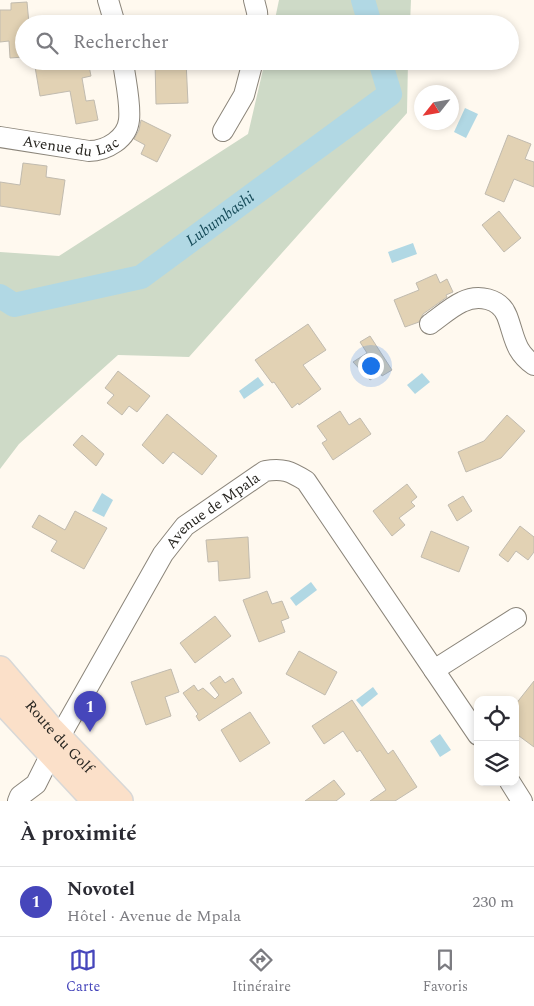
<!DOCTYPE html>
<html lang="fr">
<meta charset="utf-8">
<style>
body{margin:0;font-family:Spectral,serif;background:#f7f7f7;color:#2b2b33}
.controls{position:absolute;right:15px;bottom:15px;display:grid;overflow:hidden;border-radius:10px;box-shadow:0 2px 8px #0003}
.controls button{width:45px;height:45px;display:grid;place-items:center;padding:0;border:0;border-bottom:1px solid #e1e1e2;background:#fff;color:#2b2b33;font:25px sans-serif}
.compass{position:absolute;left:414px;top:85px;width:45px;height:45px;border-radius:50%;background:#fff;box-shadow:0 2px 8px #0003;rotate:239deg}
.you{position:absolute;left:370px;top:365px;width:18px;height:18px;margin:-12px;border:4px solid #fff;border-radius:50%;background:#1a73e8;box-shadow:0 0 0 8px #1a73e833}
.badge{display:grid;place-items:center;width:32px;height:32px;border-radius:50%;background:#4646bb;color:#fff;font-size:16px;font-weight:700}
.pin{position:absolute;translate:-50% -41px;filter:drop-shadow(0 1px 2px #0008)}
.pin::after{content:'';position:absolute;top:26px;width:18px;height:15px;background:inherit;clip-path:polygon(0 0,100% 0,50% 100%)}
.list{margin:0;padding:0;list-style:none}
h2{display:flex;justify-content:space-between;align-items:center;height:65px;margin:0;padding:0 20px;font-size:21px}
h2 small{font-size:16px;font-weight:400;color:#7c7c81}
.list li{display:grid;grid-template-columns:32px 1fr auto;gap:15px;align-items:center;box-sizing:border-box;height:70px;padding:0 20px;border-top:1px solid #e1e1e2}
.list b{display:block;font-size:19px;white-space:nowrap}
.list p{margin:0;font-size:16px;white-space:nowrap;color:#7c7c81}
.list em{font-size:16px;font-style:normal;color:#7c7c81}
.icon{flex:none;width:28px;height:28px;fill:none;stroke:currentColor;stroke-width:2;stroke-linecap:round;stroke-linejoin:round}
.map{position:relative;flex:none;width:534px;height:801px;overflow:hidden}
.search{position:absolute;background:#fff;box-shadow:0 2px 8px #0003;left:15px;right:15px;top:15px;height:55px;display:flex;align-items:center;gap:12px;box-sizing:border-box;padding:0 18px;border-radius:28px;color:#7c7c81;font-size:19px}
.sheet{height:135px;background:#fff}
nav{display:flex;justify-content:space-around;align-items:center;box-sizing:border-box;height:70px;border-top:1px solid #e1e1e2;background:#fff;font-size:14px;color:#7c7c81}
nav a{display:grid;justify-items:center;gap:2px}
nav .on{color:#4646bb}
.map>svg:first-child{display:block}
</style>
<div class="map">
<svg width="534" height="801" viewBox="0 0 534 801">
<rect width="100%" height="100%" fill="#fff9ef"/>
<g fill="#cedac7">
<polygon points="279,0 411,0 410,24 274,24"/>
<polygon points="265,61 408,61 407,113 189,357 118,355 19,444 0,469 0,252 59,256 248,134"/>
</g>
<g fill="#b1d8e4">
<polygon points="465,108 478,114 466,138 454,132"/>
<polygon points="413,243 417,254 392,263 388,252"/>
<polygon points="422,373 430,382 415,394 407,385"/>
<polygon points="258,377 264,385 244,399 239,391"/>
<polygon points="102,493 113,500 104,517 92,511"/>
<polygon points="311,582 317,590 296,606 290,598"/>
<polygon points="373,687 378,694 362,707 356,700"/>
<polygon points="440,734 451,750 440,757 430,741"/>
</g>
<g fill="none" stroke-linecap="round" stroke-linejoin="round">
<g stroke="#b1d8e4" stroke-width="24">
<polyline points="363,0 370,24"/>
<path id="s1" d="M0,296L14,305L141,277L390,94L380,61"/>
</g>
</g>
<g fill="#e2d2b4" stroke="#c1bbaf">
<polygon points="27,2 29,24 24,24 24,57 10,58 9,41 0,42 0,10 11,10 11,3"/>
<polygon points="34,61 88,61 91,76 82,78 86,101 94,100 98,120 76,124 70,91 40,96"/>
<polygon points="155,61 186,61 188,103 156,104"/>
<polygon points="141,120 171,135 157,162 141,154 145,145 134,139 139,130"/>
<polygon points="508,135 531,144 525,159 534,162 534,187 514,179 504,202 485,194"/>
<polygon points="23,163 47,166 46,177 65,180 60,215 0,206 0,182 20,185"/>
<polygon points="499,211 521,238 504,252 482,225"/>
<polygon points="436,274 440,283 447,279 453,292 446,295 447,297 423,314 419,322 405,327 394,300 419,290 416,283"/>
<polygon points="308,324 326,350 303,365 321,389 299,405 298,403 292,408 274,382 272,383 255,360"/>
<polygon points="370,336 392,370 382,376 380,373 370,380 353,362 367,353 360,342"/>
<polygon points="118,371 150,396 137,412 129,406 122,415 107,403 114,395 105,388"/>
<polygon points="340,411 349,425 360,418 371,434 333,460 322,443 327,440 317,426"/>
<polygon points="167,414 217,456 202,475 173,452 163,464 142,445"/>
<polygon points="507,415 525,431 501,458 466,472 458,452 484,441"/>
<polygon points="82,435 104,454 96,466 73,445"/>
<polygon points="407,484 417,497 411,502 415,506 399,518 405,525 392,536 373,511"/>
<polygon points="463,496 472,511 457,521 448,505"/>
<polygon points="75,511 107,528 84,569 51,551 57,541 32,527 39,515 65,530"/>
<polygon points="520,526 534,537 534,552 528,560 516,551 508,562 499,555"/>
<polygon points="431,531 469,547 459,572 421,557"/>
<polygon points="248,537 250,578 219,581 218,561 208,562 206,540"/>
<polygon points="267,591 272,604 282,601 289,618 281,621 285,632 259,642 243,600"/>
<polygon points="215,616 231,636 195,663 180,643"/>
<polygon points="299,651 337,672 325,695 286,674"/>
<polygon points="171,669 179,692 165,697 171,716 146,725 131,682"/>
<polygon points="220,676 225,683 233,678 242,693 199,721 196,716 198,714 183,693 194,685 198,691 203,688 215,699 219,695 210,683"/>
<polygon points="534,681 534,747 515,733 515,705"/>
<polygon points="352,700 388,754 393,750 417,787 395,801 370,801 386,790 360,750 357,752 343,731 324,744 312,726"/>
<polygon points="250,712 270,743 240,762 221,730"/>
<polygon points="334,780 345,794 336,801 305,801"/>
</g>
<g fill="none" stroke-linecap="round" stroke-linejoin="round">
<g stroke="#8b857a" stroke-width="22">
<g id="minor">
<polyline points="108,0 115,24"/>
<polyline points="254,0 257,12 258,24"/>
<polyline points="223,131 244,95 253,61"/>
<path id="s2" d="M0,137L89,151C106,151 127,139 129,120C131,103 125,79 123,61"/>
<path d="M430,324C440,317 451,307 462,302C478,294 500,298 507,316C515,337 514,351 534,365"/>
<polyline points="434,670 516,618"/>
<polyline points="510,782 522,801"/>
<path id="s3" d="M18,801L20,796L36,784L59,738L163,554L185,526L265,471C283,468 290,471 306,481L478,735"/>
</g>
</g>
<g stroke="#d8d8d7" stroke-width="28">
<g id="major">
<path id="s4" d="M0,669L52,730L120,801"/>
<polyline points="0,699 95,801"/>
</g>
</g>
<use href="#minor" stroke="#fff" stroke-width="20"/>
<use href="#major" stroke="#fbe0c9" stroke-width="25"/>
</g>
<g text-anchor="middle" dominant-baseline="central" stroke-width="4" stroke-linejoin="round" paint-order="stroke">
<g font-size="15" fill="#282621" stroke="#fff">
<text stroke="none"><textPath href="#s2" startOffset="72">Avenue du Lac</textPath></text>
<text stroke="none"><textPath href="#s3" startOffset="355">Avenue de Mpala</textPath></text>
<text stroke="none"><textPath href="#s4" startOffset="90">Route du Golf</textPath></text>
</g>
<g font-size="16" font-style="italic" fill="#174c5a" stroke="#fff">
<text stroke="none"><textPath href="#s1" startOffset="245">Lubumbashi</textPath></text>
</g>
</g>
</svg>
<div class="controls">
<button><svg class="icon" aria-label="locate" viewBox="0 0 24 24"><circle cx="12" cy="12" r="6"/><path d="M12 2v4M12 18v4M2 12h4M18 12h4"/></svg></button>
<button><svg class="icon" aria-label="layers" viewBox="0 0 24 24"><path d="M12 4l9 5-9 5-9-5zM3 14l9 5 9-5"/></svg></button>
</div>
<svg class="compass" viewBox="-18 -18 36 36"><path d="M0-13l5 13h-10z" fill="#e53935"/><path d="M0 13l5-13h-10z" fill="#7c7c81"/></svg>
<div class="you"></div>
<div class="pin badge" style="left:90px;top:732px">1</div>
<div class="search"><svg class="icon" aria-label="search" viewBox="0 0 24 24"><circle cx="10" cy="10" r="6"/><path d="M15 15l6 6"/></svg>Rechercher</div>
</div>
<section class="sheet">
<h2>À proximité<small></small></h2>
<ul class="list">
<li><span class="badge">1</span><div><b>Novotel</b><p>Hôtel · Avenue de Mpala</p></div><em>230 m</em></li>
</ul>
</section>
<nav>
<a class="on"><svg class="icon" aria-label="map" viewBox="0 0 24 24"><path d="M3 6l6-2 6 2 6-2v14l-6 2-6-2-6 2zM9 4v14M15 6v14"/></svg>Carte</a>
<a><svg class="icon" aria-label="directions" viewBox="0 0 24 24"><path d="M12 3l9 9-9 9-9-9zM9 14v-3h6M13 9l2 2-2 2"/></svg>Itinéraire</a>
<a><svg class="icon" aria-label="saved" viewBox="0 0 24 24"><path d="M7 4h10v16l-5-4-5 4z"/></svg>Favoris</a>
</nav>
